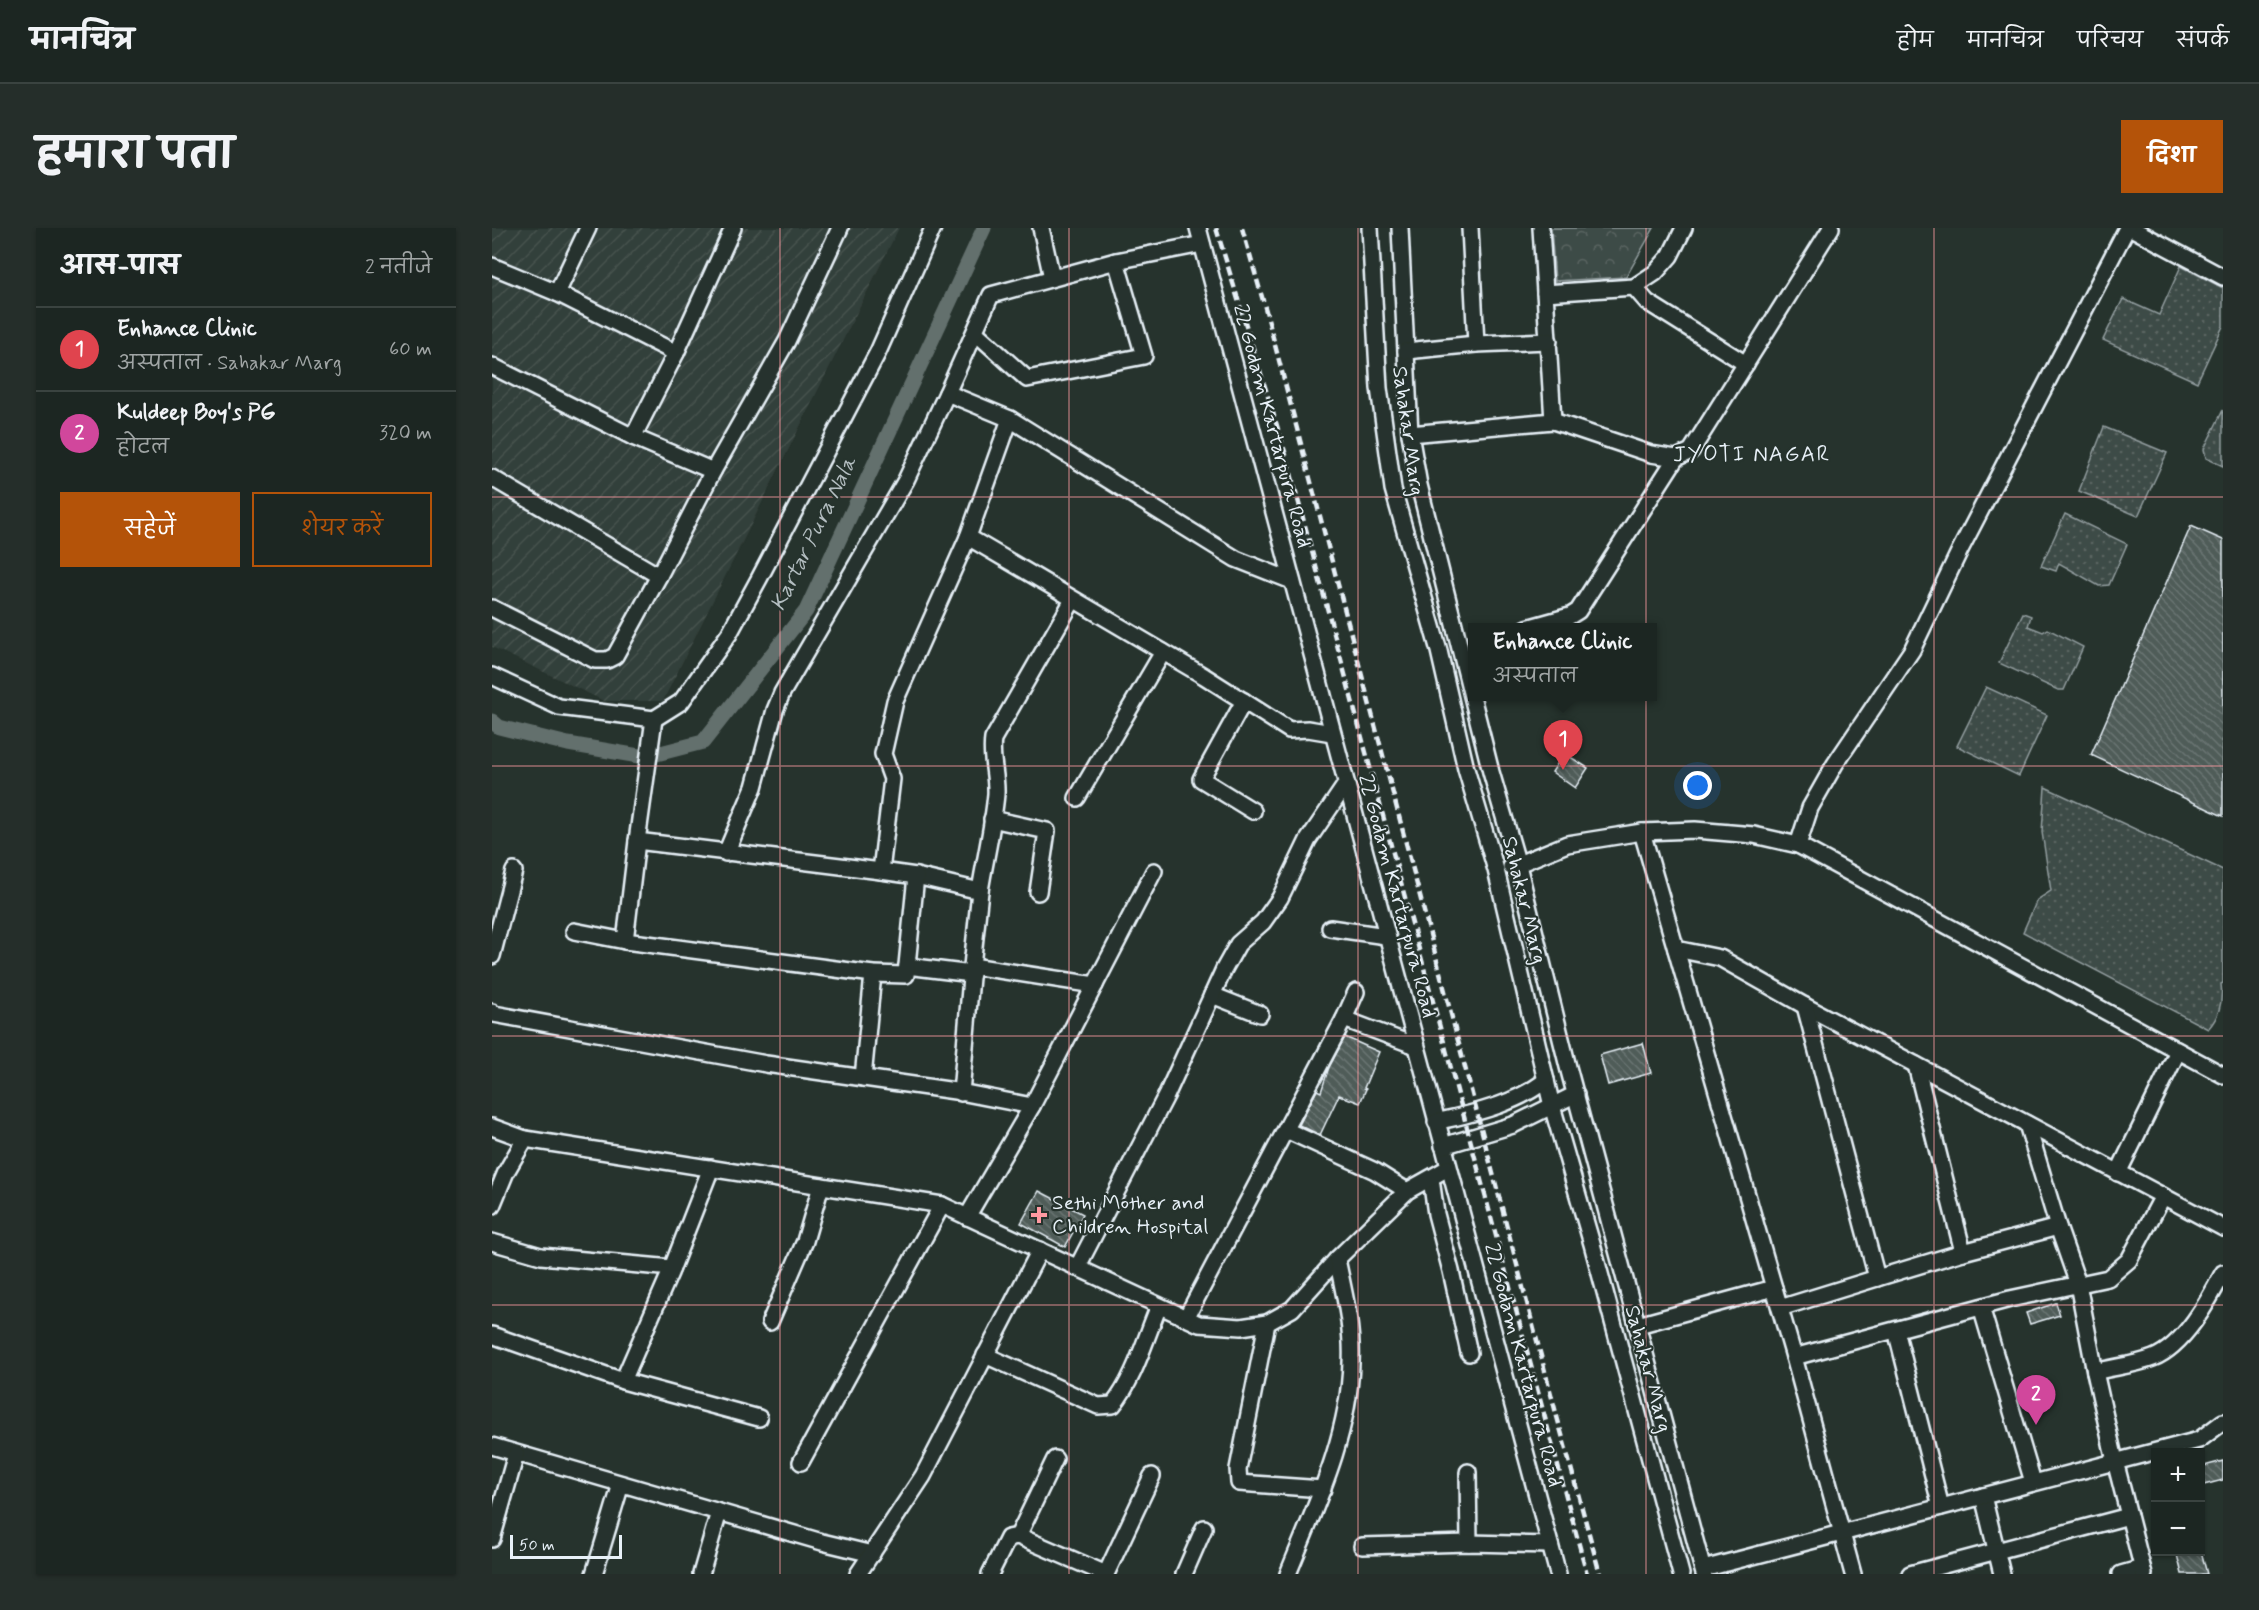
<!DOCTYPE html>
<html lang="hi">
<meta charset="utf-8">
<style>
body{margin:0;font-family:Mynerve,"Playpen Sans Deva",sans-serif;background:#252e2a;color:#f1f3f6}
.controls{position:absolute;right:18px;bottom:18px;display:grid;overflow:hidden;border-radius:0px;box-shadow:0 2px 4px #0004}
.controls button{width:54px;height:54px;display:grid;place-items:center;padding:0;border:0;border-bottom:2px solid #3a4340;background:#1c2622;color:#f1f3f6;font:30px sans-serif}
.scale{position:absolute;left:18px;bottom:15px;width:112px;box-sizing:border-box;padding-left:6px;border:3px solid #e8f1f8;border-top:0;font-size:16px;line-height:21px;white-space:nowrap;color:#e8f1f8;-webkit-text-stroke:4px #26332d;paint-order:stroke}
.you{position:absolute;left:1206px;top:558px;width:21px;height:21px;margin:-15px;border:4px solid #fff;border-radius:50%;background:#1a73e8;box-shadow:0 0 0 9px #1a73e833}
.badge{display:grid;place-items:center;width:39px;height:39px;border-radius:50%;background:#b45309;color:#fff;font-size:20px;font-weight:700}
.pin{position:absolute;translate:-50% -50px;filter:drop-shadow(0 2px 3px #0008)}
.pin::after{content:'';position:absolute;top:32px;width:21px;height:18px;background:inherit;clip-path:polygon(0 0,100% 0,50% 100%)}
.popup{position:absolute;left:976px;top:395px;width:189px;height:78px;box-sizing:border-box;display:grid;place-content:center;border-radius:0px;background:#1c2622;filter:drop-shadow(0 2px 4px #0005);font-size:20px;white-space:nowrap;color:#a0a5a5}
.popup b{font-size:22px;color:#f1f3f6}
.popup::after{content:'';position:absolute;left:50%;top:100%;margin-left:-12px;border:12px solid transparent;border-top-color:#1c2622}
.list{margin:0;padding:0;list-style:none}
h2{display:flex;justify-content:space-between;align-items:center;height:78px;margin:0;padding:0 24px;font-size:26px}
h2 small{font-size:20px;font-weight:400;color:#a0a5a5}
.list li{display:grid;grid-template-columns:39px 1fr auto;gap:18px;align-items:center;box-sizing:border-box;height:84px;padding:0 24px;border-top:2px solid #3a4340}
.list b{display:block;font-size:22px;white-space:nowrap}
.list p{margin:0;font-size:20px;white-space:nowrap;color:#a0a5a5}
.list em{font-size:20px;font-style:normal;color:#a0a5a5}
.actions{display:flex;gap:12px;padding:18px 24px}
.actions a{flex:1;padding:14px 0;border:2px solid #b45309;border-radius:0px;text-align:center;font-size:21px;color:#b45309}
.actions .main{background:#b45309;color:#fff}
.map{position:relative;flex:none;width:1731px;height:1346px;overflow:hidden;border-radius:0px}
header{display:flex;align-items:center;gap:36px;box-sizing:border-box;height:84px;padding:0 30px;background:#1c2622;border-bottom:2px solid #3a4340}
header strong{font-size:28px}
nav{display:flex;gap:33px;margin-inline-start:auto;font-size:21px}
.intro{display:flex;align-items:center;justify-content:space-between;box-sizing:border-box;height:144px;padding:0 36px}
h1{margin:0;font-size:42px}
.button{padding:15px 27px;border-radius:0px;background:#b45309;color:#fff;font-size:21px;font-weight:700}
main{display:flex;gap:36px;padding:0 36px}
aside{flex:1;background:#1c2622;border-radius:0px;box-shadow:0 2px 4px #0004}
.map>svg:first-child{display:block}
</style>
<header>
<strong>मानचित्र</strong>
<nav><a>होम</a><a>मानचित्र</a><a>परिचय</a><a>संपर्क</a></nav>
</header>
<div class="intro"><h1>हमारा पता</h1><a class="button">दिशा</a></div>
<main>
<aside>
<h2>आस-पास<small>2 नतीजे</small></h2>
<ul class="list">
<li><span class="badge" style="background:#e0444e">1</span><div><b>Enhance Clinic</b><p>अस्पताल · Sahakar Marg</p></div><em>60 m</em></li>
<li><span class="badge" style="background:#d1479c">2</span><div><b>Kuldeep Boy's PG</b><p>होटल</p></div><em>320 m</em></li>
</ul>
<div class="actions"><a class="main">सहेजें</a><a>शेयर करें</a></div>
</aside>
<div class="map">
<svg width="1731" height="1346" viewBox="0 0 1731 1346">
<defs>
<pattern id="industrial-furrows" width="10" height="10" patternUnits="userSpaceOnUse" patternTransform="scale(1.5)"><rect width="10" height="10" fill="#333f3a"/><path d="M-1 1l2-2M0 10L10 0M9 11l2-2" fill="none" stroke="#47524e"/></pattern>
<pattern id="grass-dots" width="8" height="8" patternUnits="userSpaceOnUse" patternTransform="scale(1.5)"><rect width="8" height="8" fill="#3e4b47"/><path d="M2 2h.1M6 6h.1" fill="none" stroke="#5a6562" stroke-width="1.8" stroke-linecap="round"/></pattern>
<pattern id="forest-crowns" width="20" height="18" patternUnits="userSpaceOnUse" patternTransform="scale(1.5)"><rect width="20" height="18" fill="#3e4b47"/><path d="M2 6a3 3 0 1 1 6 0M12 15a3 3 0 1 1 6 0" fill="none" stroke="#5a6562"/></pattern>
<pattern id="building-back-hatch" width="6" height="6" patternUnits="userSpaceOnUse" patternTransform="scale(1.5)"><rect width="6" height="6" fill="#505c59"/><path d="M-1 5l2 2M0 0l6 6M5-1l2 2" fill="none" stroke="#697472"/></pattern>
</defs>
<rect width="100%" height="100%" fill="#26332d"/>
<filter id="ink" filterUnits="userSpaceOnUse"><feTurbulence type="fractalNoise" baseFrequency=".0167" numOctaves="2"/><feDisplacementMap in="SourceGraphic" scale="12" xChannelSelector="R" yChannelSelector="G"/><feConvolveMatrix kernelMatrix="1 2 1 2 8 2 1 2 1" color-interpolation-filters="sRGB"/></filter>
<g filter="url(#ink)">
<polygon fill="url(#industrial-furrows)" points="0,0 407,0 171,473 112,473 0,419"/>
<g fill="url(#grass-dots)" stroke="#939ea0" stroke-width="1.5">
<polygon points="1689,38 1731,60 1731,98 1705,154 1611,112 1631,71 1667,87"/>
<polygon points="1731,182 1731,238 1714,230 1712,221"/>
<polygon points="1612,199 1675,225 1646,288 1587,263"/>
<polygon points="1573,286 1635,316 1617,357 1607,358 1567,335 1564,343 1549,338"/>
<polygon points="1531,385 1539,388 1536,398 1551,404 1556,401 1591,419 1572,462 1566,462 1507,435"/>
<polygon points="1494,459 1555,487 1527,548 1465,518"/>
<path d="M1553,559L1731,642V755L1729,756C1731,773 1728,788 1716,801L1531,704L1545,672L1559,663L1550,604Z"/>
</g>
<polygon fill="url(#forest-crowns)" stroke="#939ea0" stroke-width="1.5" points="1059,0 1162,0 1134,49 1063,53"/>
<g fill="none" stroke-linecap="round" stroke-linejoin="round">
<polyline stroke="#636f6d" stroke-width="15" points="0,493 7,499 76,516 153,529 211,514 314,383 492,0"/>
</g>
<g fill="url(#building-back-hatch)" stroke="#e8f1f8" stroke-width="1.5">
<polygon points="1699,298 1731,312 1731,588 1599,527"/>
<polygon points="1072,525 1096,540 1083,560 1060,544"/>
<polygon points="853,809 887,824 872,860 874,861 868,875 847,867 828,907 807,897 825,862 829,864 837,839"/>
<polygon points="1151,815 1159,845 1116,857 1108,827"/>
<polygon points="547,963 591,986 573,1019 529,995"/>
<polygon points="1564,1075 1568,1087 1538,1096 1534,1085"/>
<polygon points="1731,1233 1731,1252 1708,1258 1708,1239"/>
<polygon points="1684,1323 1709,1323 1715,1346 1690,1346"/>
</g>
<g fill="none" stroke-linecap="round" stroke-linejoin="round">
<g stroke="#e8f1f8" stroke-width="20">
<g id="minor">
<polyline points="549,0 560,50"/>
<polyline points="706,0 1066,1346"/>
<polyline points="878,0 887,160 901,261 947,423 974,541 1004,642 1060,878 1100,1016 1189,1346"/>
<polyline points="908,0 918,206 927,257 999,544 1026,637 1076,839 1212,1346"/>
<polyline points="978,0 984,116"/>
<polyline points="1049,0 1061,193"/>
<polyline points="1639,0 1731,49"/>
<polyline points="0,38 65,65 96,0"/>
<polyline points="1142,59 1155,74 1254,136"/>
<polyline points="65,65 184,125 241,0"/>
<polyline points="1053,65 1142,59 1163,45 1178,28 1192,0"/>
<polyline points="483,104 535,151 652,128 624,33"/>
<polyline points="914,123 984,116 1057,113"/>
<polyline points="0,138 141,209 221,243"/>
<polyline points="518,191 455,165 499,67 624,33 710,16"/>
<polyline points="918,206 1061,193 1159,226 1184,230 1199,223 1339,0"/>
<polyline points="141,209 184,125"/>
<polyline points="0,250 167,348 221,243 295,113 348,0"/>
<polyline points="476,309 712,448 797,502 816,501 840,505"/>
<polyline points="0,380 103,432 115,432 123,428 167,348"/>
<polyline points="1035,400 1078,388 1086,383 1184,230"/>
<polyline points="0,448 67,479 162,491 189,474 237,406 268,349 386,124 441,0"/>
<polyline points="752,473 709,551 761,583"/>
<polyline points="585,570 671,424"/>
<polyline points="500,591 555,603 546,664"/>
<polyline points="1150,604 1302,1129 1361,1346"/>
<polyline points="145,613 162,491"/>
<polyline points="1306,617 1318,580 1343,536 1420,422 1468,322 1635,0"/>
<polyline points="234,625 262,559 283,482 290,465 414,252 455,165"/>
<polyline points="1019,639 1075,616 1150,604 1203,602 1262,607 1306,617 1731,847"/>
<path d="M424,648L488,663C493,631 501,599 504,566C505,547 498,529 501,511L581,372"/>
<polyline points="838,700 894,708"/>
<polyline points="82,703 133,713"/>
<polyline points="1184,721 1228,730 1313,778 1731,1000"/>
<polyline points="0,728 22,643"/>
<polyline points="415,738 480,746"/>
<polyline points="480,738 488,663"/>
<polyline points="381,746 133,713 145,613 389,643"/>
<polyline points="720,767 768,786"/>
<polyline points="1313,778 1385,1050 1471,1024 1424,837"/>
<polyline points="0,784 2,786 274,836 463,863 540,878 475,989"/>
<polyline points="852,791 864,764"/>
<polyline points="371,850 381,746 414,747 424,648 389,643 400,551 391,526 403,473 476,309 518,191 744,331 800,353"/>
<polyline points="469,865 480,738 603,757"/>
<polyline points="540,878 662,643"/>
<path d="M944,894C981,885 1023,877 1054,852"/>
<polyline points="0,899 33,911"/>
<polyline points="794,902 883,943 915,963"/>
<polyline points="951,918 1021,897 1084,866"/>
<polyline points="1626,945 1686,823"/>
<polyline points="939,951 944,986 959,1043 977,1125"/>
<polyline points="0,978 14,944 33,911 450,977 707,1096 749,1099 775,1095 800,1081 845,1031 915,963 956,940"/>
<polyline points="1566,999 1586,1056 1603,1144"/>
<polyline points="0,1014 49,1028 180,1040"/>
<polyline points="1471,1024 1566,999 1535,896"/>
<polyline points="585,1040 674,868 732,741 746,716 771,694 788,670 816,612 854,556"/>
<polyline points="1489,1079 1541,1254"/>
<polyline points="1288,1080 1385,1050"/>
<polyline points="694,1090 852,791 924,818"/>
<polyline points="278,1094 313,1013 329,958"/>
<polyline points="775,1095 746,1241 747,1255 831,1261"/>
<polyline points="1146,1097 1282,1060"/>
<polyline points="1404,1102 1449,1279"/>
<polyline points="0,1107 131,1153 178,1045 219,940"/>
<path d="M493,1127L606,1178L621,1177C643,1150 653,1111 667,1078"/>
<polyline points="1302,1129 1518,1071 1616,1050 1637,1032 1671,968"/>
<polyline points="131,1153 267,1190"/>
<polyline points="0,1218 330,1314 380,1326"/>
<polyline points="309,1234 450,977"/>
<polyline points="976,1244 977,1315"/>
<polyline points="1491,1268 1510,1346"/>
<polyline points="526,1308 563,1231"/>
<polyline points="0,1311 24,1226"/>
<polyline points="870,1318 977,1315 1058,1317"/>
<polyline points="1211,1341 1707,1212 1731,1194"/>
<polyline points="102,1346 129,1256"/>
<polyline points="209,1346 227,1284"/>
<polyline points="366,1346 431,1248 548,1022"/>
<polyline points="498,1346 516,1310 526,1308 614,1346"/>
<polyline points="614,1346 660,1248"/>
<polyline points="692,1346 712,1300"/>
<path d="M796,1346C823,1279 857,1209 859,1135C861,1100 852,1065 845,1031"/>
<polyline points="1418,1346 1637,1288"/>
<polyline points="1629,1346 1650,1340"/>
<path d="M1652,1346L1623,1233L1603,1144C1622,1139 1643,1137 1661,1130C1692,1118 1717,1072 1731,1045"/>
</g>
</g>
<use href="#minor" stroke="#26332d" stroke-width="15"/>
<g stroke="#e8f1f8" stroke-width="4.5" stroke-dasharray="9 4.5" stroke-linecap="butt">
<polyline points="724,0 794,227 1095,1346"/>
<polyline points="750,0 774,83 1064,1185 1108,1346"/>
</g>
</g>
</g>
<path fill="none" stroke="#ff9aa2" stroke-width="1.5" stroke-opacity="0.55" d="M288,0V1346M577,0V1346M866,0V1346M1154,0V1346M1442,0V1346M0,269H1731M0,538H1731M0,808H1731M0,1077H1731"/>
<path fill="#ff9aa2" stroke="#26332d" stroke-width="2" d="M544 978h6v6h6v6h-6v6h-6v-6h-6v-6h6z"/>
<g text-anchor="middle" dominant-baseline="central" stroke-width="4.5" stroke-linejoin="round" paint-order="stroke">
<g font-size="21" fill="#e8f1f8" stroke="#26332d">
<text transform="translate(780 198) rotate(75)">22 Godam Kartarpura Road</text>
<text transform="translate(916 203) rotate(82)">Sahakar Marg</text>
<text transform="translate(905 668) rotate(75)">22 Godam Kartarpura Road</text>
<text transform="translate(1032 672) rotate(76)">Sahakar Marg</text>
<text transform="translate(1031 1137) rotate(75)">22 Godam Kartarpura Road</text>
<text transform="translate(1156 1141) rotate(75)">Sahakar Marg</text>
</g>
<g font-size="21" fill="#e8f1f8" stroke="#26332d" text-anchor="start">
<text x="560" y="975">Sethi Mother and<tspan x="560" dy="24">Children Hospital</tspan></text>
</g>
<g font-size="22" letter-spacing="1.5" fill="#e8f1f8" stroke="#26332d">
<text x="1260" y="227">JYOTI NAGAR</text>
</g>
<g font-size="22" font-style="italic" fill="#b3bdc0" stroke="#26332d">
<text transform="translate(322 306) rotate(-64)">Kartar Pura Nala</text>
</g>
</g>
</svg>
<div class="controls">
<button>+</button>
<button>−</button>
</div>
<div class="scale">50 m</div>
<div class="you"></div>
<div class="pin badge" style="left:1071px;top:542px;background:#e0444e">1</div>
<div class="popup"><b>Enhance Clinic</b>अस्पताल</div>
<div class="pin badge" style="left:1544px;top:1197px;background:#d1479c">2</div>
</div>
</main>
